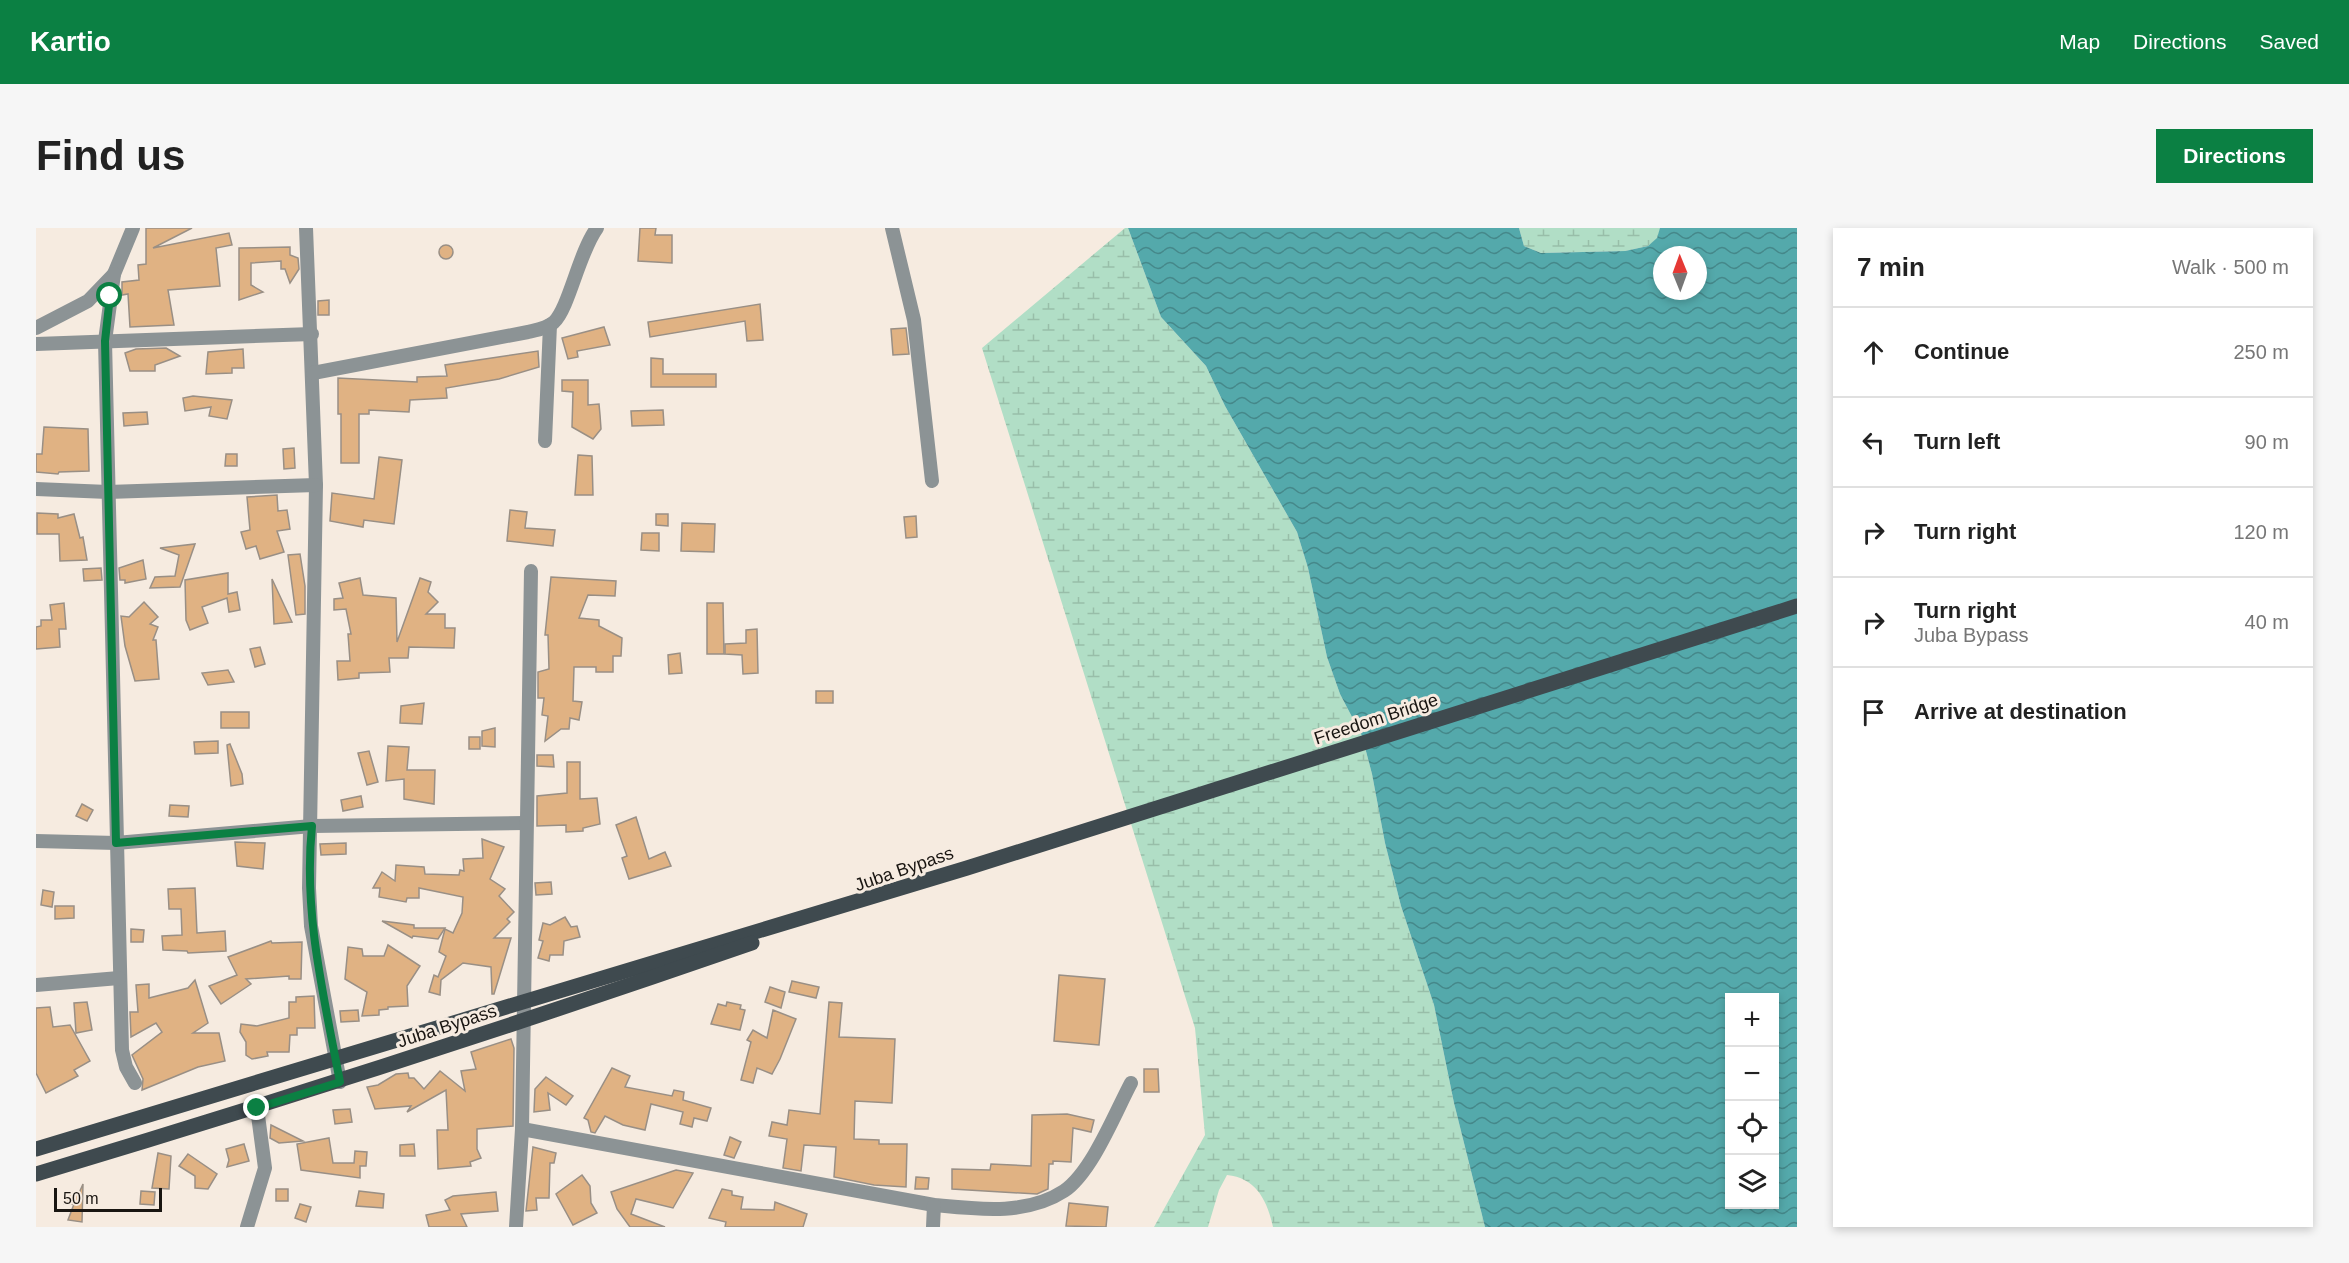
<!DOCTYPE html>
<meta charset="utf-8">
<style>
body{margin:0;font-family:Arial,sans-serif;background:#f6f6f6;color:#222}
.controls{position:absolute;right:18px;bottom:18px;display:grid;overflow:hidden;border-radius:0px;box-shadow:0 3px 9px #0003}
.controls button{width:54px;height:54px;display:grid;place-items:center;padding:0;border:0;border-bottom:2px solid #e0e0e0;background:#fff;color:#222;font:30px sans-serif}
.compass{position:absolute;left:1617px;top:18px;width:54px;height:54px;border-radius:50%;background:#fff;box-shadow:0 3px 9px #0003;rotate:359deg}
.scale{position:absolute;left:18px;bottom:15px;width:108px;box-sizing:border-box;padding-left:6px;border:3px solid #191511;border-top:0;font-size:16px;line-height:21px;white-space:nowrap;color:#191511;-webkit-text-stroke:4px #f6ebe0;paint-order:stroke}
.stop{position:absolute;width:18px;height:18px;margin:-14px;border:4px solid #0b8043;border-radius:50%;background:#fff}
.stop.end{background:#0b8043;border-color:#fff;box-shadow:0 2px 6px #0008}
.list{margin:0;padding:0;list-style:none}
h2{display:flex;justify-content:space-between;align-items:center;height:78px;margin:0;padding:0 24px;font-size:26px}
h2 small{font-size:20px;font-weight:400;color:#767676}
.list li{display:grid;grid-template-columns:39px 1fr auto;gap:18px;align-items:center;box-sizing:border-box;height:90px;padding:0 24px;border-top:2px solid #e0e0e0}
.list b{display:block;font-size:22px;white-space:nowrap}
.list p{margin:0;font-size:20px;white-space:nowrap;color:#767676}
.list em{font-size:20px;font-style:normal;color:#767676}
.icon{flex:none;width:33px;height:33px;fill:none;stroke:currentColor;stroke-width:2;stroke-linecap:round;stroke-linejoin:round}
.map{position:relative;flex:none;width:1761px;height:999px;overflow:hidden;border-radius:0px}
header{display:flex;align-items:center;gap:36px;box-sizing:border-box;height:84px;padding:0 30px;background:#0b8043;color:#fff}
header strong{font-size:28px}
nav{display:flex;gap:33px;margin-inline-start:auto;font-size:21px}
.intro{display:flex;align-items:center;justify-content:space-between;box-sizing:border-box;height:144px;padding:0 36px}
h1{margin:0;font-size:42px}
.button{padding:15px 27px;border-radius:0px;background:#0b8043;color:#fff;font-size:21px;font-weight:700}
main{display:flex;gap:36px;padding:0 36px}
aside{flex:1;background:#fff;border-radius:0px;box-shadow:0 3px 9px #0003}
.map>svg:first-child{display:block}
</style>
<header>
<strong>Kartio</strong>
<nav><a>Map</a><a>Directions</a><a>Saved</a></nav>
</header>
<div class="intro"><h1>Find us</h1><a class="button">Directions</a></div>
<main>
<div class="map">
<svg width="1761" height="999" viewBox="0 0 1761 999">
<defs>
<pattern id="wetland-marsh" width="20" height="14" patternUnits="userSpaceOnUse" patternTransform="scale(1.5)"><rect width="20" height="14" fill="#b1dec6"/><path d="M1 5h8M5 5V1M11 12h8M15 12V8" fill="none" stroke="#98bea9"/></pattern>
<pattern id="water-waves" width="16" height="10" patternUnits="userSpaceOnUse" patternTransform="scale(1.5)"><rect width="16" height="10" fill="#54a9ab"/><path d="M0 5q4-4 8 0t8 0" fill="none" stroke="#45888a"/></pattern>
</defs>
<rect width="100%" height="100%" fill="#f6ebe0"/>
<g fill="url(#wetland-marsh)">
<path d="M1089,0H1092L1125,89L1170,138L1189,178L1261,304L1272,340L1291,429L1304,466L1326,508L1336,546L1349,615L1365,678L1398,777L1418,875L1449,999H1237C1231,972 1220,950 1191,947L1183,962L1172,999H1118L1169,907L1159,800L946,120Z"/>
<polygon points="1483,0 1624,0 1624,2 1621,11 1612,18 1589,23 1505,25 1488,18"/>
</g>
<path fill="url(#water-waves)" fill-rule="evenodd" d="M1092,0H1483L1488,18L1505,25L1589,23L1612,18L1621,10L1624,0H1761V999H1449L1418,875L1398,777L1365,678L1349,615L1336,546L1326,508L1304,466L1291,429L1272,340L1261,304L1189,178L1170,138L1125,89ZM1626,27H1662V63H1626ZM1694,770H1738V976H1694Z"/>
<g fill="#e0b283" stroke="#998f85" stroke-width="1.5">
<polygon points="110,0 156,0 117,20 193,5 196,17 180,20 184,58 132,62 138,97 94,99 92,66 86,67 86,54 103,52 102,37 110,36"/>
<polygon points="604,0 620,0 619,7 636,7 636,35 602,33"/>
<circle cx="410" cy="24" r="7"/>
<polygon points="254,19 254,27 262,30 263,41 254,55 249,41 245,41 245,33 215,35 215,57 227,64 203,72 203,20"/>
<polygon points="293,72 293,87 282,87 282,73"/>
<polygon points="724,76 727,112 711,113 709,93 614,109 612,94"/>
<polygon points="568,99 574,117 541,123 542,129 532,131 526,110"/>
<polygon points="870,100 873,126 857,127 855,101"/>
<polygon points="130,120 144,128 119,137 119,143 94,143 89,125 100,121"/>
<polygon points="207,121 208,140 196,140 196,145 170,146 172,124"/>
<polygon points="502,123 503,139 463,151 410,160 411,170 374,172 373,184 333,182 333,186 323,186 323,235 305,235 305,186 302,186 302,150 381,154 381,149 411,148 409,137"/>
<polygon points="615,130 627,131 627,146 680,146 680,159 615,159"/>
<polygon points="526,152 552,152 552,177 563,176 564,187 565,201 557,211 536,199 537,164 526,163"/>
<polygon points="157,168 196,172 191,191 173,188 175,179 149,183 147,170"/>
<polygon points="627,182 628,197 596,198 595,183"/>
<polygon points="111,184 112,196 88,198 87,185"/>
<polygon points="8,199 52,201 53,243 23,244 22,246 0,244 0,226 6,226"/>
<polygon points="258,220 259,240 248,241 247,221"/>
<polygon points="190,226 201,226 201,238 189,238"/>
<polygon points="542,227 556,228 557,267 539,267"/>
<polygon points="343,229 366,232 358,296 328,292 327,299 294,293 296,265 338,271"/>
<polygon points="241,267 242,283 251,282 254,301 241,303 248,324 224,331 220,318 210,321 205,304 214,302 211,269"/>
<polygon points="474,282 491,284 489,300 519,302 517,318 471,313"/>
<polygon points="1,285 22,286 22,290 38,286 44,310 47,309 51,332 24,333 23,306 1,306"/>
<polygon points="620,286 632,286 632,298 620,297"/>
<polygon points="880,288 881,309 870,310 868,289"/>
<polygon points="646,295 679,296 678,324 645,323"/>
<polygon points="606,305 623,305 623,323 605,322"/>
<polygon points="159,316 144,359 114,360 119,349 139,348 143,327 124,320"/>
<polygon points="264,326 269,358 269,386 260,387 252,327"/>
<polygon points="107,332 110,351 89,355 89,352 84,352 83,340"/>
<polygon points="65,340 66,352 48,353 47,341"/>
<polygon points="192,345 192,366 201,364 204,382 193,384 191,370 166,379 172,395 154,402 150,392 149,352"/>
<polygon points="515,349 580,353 579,368 552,367 543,390 563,392 563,398 586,410 585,428 577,428 577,444 560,444 560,439 538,439 537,473 546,474 543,492 534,490 533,501 525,501 509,513 512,488 506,487 508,470 502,470 502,444 513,441 512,407 509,407"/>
<polygon points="324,350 327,367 360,370 361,414 384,350 395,354 392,364 402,374 390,386 409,386 409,400 419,400 418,420 373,419 372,430 353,430 354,444 323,445 323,450 302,452 301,433 314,433 312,406 315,406 310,381 298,382 298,371 307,370 303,355"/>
<polygon points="236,351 256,394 238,396"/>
<polygon points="108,374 122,389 114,396 122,399 117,412 120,412 123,451 99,453 89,418 85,388 93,389"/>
<polygon points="28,375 30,401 23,401 24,419 0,421 0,399 5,398 5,392 16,392 14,377"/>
<polygon points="671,375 687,375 688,426 671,426"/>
<polygon points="721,401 722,445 707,446 706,427 689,426 689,416 710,415 710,402"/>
<polygon points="224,419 229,436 219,439 214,421"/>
<polygon points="644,425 646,445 633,446 632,427"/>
<polygon points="192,442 198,454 172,457 166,445"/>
<rect x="780" y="463" width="17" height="12"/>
<polygon points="388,475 386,496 364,495 365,478"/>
<rect x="185" y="484" width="28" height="16"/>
<polygon points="459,500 459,519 446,518 446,503"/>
<rect x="433" y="509" width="11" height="12"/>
<polygon points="182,513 182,525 159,526 158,514"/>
<polygon points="194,516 206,546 207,556 195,558 191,517"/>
<polygon points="352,518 373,519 371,542 399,542 398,576 368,571 368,551 350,553"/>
<polygon points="333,523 342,554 331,557 322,525"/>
<polygon points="501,527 517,527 518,539 501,538"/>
<polygon points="531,534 544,534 544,571 561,570 564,596 547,600 547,603 530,604 530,597 501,598 501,568 531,565"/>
<polygon points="325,568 327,579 307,583 305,572"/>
<polygon points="46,576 57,582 51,593 40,588"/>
<polygon points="134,577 153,578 152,589 133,588"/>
<polygon points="600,589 613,631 629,624 635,638 593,651 586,630 591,628 580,597"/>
<polygon points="446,611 468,619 454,651 469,661 463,668 478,684 471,691 474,694 458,710 475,710 458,766 456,766 455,739 427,735 405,752 404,767 393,764 398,747 402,749 410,728 403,724 409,701 417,705 426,685 427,669 383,660 383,670 371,670 370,674 343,669 344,660 337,660 346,644 359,653 360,637 388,639 389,646 423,647 424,642 428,643 427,631 447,630"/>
<polygon points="199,614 229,615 227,641 201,638"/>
<polygon points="310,615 310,626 285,627 284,616"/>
<polygon points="515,654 516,666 500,667 499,655"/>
<polygon points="159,660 161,705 189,703 190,723 152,725 151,723 127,722 126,708 146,707 145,681 133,681 132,661"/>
<polygon points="7,662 18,664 16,679 5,677"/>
<polygon points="19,678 38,678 38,690 19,691"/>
<polygon points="529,689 535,699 541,698 544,709 528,713 527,727 514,727 513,733 502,730 507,713 503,712 507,695 514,697"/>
<polygon points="346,693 378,697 378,700 409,700 402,711 377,708 376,710"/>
<polygon points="95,701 108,702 107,714 95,714"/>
<polygon points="235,713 236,715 266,714 265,751 253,751 253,748 210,751 215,756 185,776 173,758 201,747 192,729"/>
<polygon points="352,717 384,738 371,758 372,778 352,779 352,781 343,782 343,787 326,788 331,764 309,751 312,719 326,721 327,728 348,728"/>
<polygon points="1023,747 1069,751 1063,817 1018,813"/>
<polygon points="159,752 172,795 157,805 183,805 189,833 162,839 106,862 107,851 96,827 126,804 120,795 95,809 94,784 102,784 100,757 113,756 113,770 152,760"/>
<polygon points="756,753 783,759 780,770 753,764"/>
<polygon points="734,759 749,764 745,780 729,774"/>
<polygon points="278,768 279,800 261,800 261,807 254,807 253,824 231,824 232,828 216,831 210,827 210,814 204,804 205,796 221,798 253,790 253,774 260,774 260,769"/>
<polygon points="51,774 56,802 40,805 38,775"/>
<polygon points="691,774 705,777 704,781 709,782 704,802 675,796 682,776 690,778"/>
<polygon points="793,774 806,775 803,809 859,811 856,875 819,873 818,911 843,912 843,916 871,916 870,959 838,957 798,949 800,919 768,917 765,943 747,940 751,911 733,908 736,894 751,897 753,882 784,886"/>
<polygon points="14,779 17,799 34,797 54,833 38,842 42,848 10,865 0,845 0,780"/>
<polygon points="322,782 323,793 305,794 304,783"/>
<polygon points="737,782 760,791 744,831 736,846 721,840 717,855 705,852 715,814 711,812 717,802 731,810"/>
<polygon points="475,811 478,820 477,898 441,901 441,921 445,930 434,934 435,938 402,941 401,902 412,902 410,862 371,884 375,878 339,881 331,859 342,857 360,846 372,845 373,850 378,850 388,861 404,843 429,863 425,843 440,841 435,824"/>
<polygon points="576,840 594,848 589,859 636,868 638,862 648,864 647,872 675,880 671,893 658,890 656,899 644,896 647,884 615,876 609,902 587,897 569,888 559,905 555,904 552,892 548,890"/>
<polygon points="1108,841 1122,841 1123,864 1108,864"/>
<polygon points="510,849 537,868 530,877 512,865 514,882 498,884 499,861"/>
<polygon points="314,881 316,894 299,896 297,882"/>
<polygon points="1031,886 1058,892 1055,904 1037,900 1035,934 1017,933 1017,936 1013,936 1012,961 1001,966 916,961 916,941 954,942 955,936 995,938 996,887"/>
<polygon points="235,897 267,913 243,915 234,910"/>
<polygon points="694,909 705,914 698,930 688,927"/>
<polygon points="293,910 297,935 318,935 319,923 331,924 330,938 324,938 324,950 265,942 261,916"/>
<polygon points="208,916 213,933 191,939 193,932 190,921"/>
<polygon points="378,916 379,928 364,928 364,917"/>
<polygon points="497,919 520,925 518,935 514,935 513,970 500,970 501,982 490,983"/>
<polygon points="122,925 135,928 133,961 116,960"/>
<polygon points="152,926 181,946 172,961 159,960 159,948 143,938"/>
<polygon points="640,942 657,945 637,980 600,971 595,986 629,999 594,999 581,981 575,964"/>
<polygon points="546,947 554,958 555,975 561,985 537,997 520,966"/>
<polygon points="880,949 893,950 892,961 879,961"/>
<polygon points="47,956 46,994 32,992 38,976 28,976 29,964 43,965"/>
<rect x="240" y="961" width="12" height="12"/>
<polygon points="686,961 696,963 696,967 707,969 705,981 738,982 739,974 771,986 767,999 689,999 690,994 673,990"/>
<polygon points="105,963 119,964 118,977 104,976"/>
<polygon points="323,963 348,966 347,980 320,978"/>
<polygon points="460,964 462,983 425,986 431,999 393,999 390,987 414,982 409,972 417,968"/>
<polygon points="1033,975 1072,979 1070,999 1030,998"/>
<polygon points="264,976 275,979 270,994 259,990"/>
</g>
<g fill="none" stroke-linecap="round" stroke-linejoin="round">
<g stroke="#8c9395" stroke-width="14">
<polyline points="97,0 78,46 69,113 86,822 90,839 99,855"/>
<polyline points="270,0 280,257 273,660 275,698 304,854"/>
<polyline points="856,0 878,92 896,253"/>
<polyline points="0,100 52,73 78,46"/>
<polyline points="0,116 276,106"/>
<path d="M277,145L492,104C500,102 512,100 518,94C533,80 543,24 561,0"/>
<polyline points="509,213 514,97"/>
<polyline points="0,261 72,264 280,257"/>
<polyline points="0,613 80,615 276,598 490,595"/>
<polyline points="0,757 83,750"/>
<path d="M486,901L898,977C940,981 990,988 1028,963C1056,944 1079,885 1095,855"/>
<polyline points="211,999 229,940 221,880"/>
<polyline points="480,999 486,901 495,343"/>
<polyline points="897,999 898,977"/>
</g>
<g stroke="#3f4a4f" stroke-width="15">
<polyline points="0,921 931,640 1761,378"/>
<path d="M0,946C241,874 479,797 716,715"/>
</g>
</g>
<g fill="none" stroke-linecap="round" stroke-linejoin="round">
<path stroke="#0b8043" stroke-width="8" d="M74,68L69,113L80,615L276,598C267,685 288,769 304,854L221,880"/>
</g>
<g text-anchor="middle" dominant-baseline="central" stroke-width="6" stroke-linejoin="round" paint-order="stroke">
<g font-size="18" fill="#191511" stroke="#f6ebe0">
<text transform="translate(1340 491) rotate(-18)">Freedom Bridge</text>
<text transform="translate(868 641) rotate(-19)">Juba Bypass</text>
<text transform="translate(411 798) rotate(-18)">Juba Bypass</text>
</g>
</g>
</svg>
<div class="controls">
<button>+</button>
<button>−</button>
<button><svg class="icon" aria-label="locate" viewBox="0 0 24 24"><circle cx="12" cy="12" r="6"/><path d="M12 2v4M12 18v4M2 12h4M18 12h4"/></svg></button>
<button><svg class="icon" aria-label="layers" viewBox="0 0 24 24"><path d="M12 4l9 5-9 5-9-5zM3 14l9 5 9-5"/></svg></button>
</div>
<svg class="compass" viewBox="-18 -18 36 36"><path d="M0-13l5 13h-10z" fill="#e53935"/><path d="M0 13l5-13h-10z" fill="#767676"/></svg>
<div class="scale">50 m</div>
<div class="stop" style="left:74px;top:68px"></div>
<div class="stop end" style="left:221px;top:880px"></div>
</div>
<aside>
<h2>7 min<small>Walk · 500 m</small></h2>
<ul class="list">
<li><svg class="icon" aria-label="ahead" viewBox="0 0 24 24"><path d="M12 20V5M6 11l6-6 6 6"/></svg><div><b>Continue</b></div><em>250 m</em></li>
<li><svg class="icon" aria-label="left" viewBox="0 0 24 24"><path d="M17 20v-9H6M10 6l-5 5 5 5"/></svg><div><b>Turn left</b></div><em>90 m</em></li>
<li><svg class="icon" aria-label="right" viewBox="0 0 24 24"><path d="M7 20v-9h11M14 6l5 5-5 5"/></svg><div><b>Turn right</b></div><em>120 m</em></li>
<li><svg class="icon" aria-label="right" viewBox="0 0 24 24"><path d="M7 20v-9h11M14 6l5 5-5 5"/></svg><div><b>Turn right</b><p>Juba Bypass</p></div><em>40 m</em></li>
<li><svg class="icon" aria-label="arrive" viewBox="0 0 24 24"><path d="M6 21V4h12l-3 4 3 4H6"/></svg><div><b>Arrive at destination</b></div></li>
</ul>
</aside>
</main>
